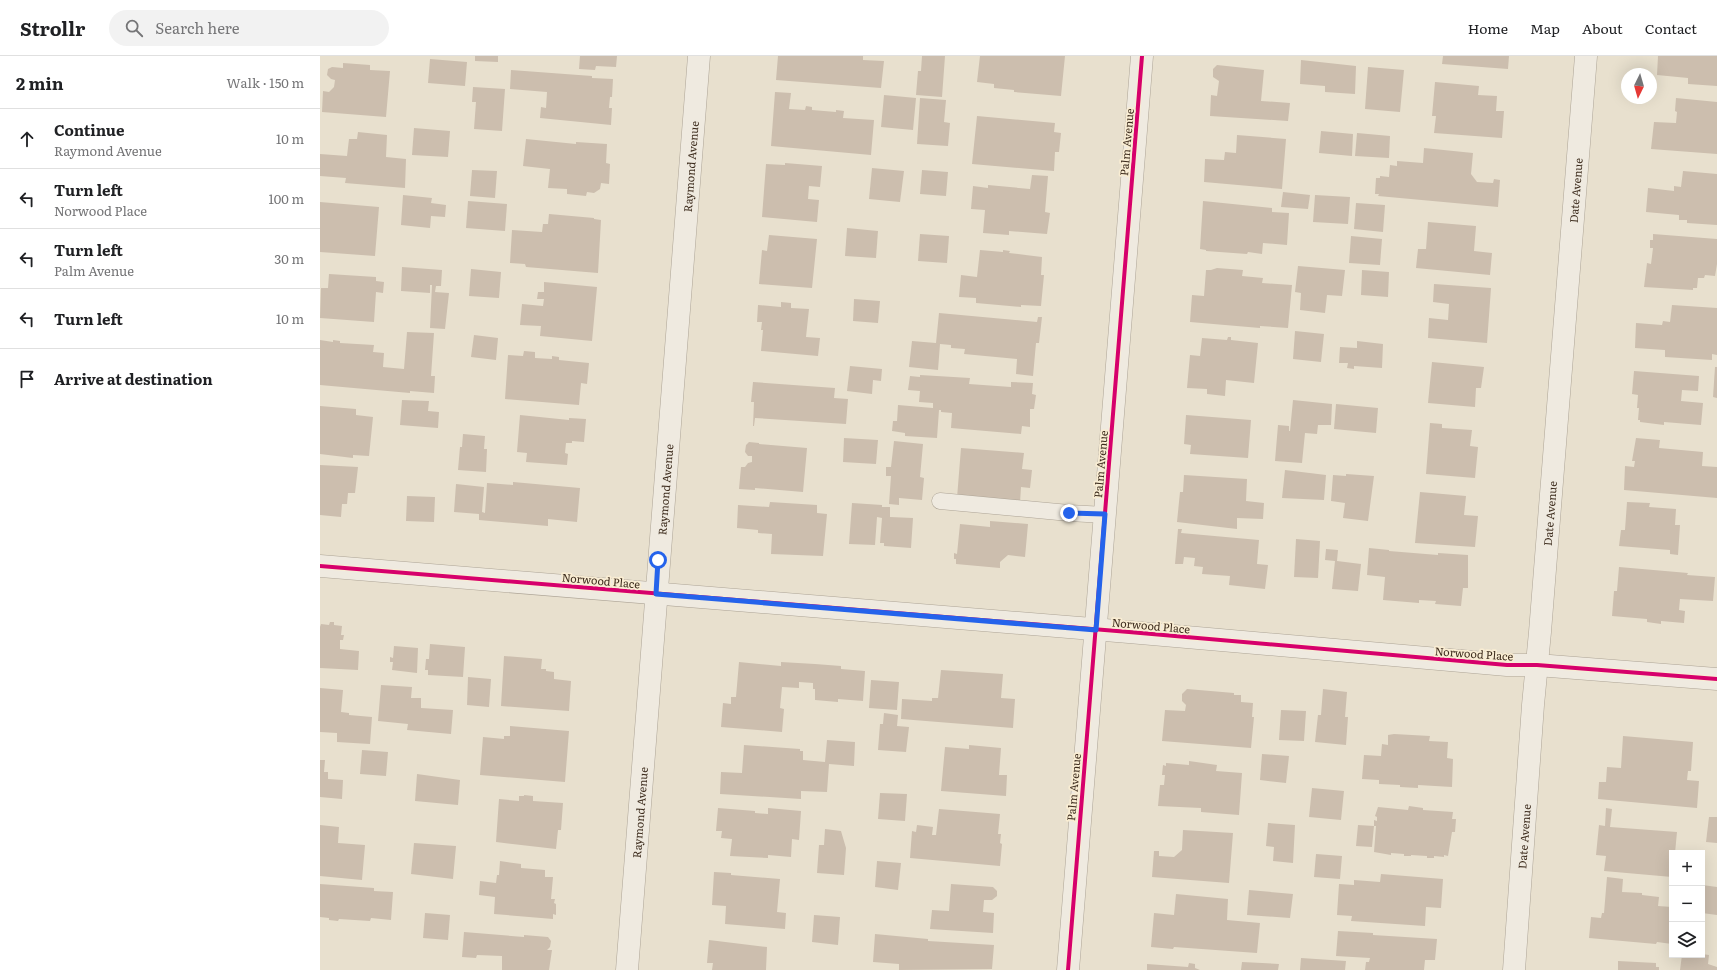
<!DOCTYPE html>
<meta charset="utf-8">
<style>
body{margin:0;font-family:Literata,serif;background:#f2f2f2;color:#202124}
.controls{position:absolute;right:12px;bottom:12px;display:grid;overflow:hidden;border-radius:0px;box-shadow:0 4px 16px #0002}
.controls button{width:36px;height:36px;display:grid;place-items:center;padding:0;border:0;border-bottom:1px solid #e0e0e0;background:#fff;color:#202124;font:20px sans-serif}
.compass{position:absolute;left:1301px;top:12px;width:36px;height:36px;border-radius:50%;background:#fff;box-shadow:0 4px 16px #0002;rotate:185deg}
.stop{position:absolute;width:12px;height:12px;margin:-9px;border:3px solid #2563eb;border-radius:50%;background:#fff}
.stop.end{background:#2563eb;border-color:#fff;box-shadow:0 1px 4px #0008}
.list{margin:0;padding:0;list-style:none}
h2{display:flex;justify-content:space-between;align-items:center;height:52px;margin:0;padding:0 16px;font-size:17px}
h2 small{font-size:13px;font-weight:400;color:#757577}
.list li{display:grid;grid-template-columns:26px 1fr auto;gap:12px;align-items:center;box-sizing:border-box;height:60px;padding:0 16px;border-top:1px solid #e0e0e0}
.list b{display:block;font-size:15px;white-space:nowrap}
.list p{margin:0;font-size:13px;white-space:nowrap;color:#757577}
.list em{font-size:13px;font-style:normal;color:#757577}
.icon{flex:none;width:22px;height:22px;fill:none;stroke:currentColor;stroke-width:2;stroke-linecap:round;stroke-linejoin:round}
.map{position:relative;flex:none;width:1397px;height:914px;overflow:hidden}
header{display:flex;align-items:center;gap:24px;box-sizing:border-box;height:56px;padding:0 20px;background:#fff;border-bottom:1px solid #e0e0e0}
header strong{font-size:19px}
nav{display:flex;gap:22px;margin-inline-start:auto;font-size:14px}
.search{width:280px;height:36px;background:#f2f2f2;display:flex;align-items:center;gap:10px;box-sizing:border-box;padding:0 14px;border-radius:22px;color:#757577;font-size:15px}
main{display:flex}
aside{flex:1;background:#fff}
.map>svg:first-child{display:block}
</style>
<header>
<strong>Strollr</strong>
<div class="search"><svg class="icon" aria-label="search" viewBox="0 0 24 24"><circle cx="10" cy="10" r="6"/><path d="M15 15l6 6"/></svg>Search here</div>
<nav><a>Home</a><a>Map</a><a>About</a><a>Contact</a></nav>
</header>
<main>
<aside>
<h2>2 min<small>Walk · 150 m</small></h2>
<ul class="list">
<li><svg class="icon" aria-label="ahead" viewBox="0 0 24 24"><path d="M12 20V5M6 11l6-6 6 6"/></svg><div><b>Continue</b><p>Raymond Avenue</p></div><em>10 m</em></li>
<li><svg class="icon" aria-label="left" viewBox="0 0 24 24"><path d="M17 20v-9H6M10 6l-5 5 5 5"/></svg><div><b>Turn left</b><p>Norwood Place</p></div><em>100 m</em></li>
<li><svg class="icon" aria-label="left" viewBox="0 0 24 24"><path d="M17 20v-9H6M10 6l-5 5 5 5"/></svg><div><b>Turn left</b><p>Palm Avenue</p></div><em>30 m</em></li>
<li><svg class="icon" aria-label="left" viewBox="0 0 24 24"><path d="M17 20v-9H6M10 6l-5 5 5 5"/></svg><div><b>Turn left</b></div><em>10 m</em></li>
<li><svg class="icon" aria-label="arrive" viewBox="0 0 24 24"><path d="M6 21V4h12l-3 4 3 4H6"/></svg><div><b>Arrive at destination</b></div></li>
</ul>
</aside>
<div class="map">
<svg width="1397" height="914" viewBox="0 0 1397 914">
<rect width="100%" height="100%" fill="#e8e0ce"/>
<g fill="#ccbeae">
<polygon points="155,0 178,0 178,6 155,5"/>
<polygon points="260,0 297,0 296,11 276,10 275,14 259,13"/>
<polygon points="458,0 543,0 543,4 564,5 561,32 456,24"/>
<polygon points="602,0 625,0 622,41 596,39 598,15 601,15"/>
<polygon points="660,0 745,0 741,40 694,36 694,34 674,32 674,28 657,26"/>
<polygon points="1123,0 1189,0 1188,13 1122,8"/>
<polygon points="1338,0 1397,0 1397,30 1368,28 1368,22 1337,19"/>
<polygon points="110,3 147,6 145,30 108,27"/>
<polygon points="981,4 1036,10 1035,38 1005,36 1005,30 980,28"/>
<polygon points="23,7 50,9 50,14 70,15 66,61 2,56 3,35 9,36 14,31 15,24 11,23 7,19 8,13 12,11 23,12"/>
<polygon points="897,9 944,14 941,45 970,47 968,65 890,60 891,39 897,40 899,25 893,21 893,13"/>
<polygon points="1048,11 1084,14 1080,56 1045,53"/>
<polygon points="191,14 272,20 272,22 293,23 292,41 290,41 289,52 292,52 291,69 220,62 221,51 226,52 227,36 190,33"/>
<polygon points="1115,26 1159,30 1158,39 1177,40 1176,55 1184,55 1182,82 1114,77 1116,60 1112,60"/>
<polygon points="153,31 185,33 182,75 154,73 156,46 152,46"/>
<polygon points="455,36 471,37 469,53 485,54 486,50 492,51 492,54 516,56 516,54 524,55 523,62 554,64 551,99 451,90"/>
<polygon points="564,39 596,42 593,74 561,71"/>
<polygon points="600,42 626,44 624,66 630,67 628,90 597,88"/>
<polygon points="1356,42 1397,46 1397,98 1331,93 1334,66 1356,67 1357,56 1355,55"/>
<polygon points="657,60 735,67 734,76 741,77 739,96 735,96 734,115 652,108"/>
<polygon points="94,72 130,75 128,101 92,99"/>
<polygon points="1001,75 1033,78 1032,100 999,97"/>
<polygon points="38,76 67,79 66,101 86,103 85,132 25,127 26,122 0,120 0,98 27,100 29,83 37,83"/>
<polygon points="1037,77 1070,80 1069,102 1035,100"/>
<polygon points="917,79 966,83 962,133 884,126 885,103 904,104 905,96 916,97"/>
<polygon points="206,83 256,88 256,86 287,88 286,107 290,108 289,128 281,127 280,133 274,137 267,136 266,140 247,138 247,133 228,132 230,113 203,110"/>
<polygon points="1104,92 1153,97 1151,118 1157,126 1173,127 1174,123 1180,124 1178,151 1058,140 1059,138 1055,138 1056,122 1060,122 1060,120 1069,121 1070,109 1077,110 1077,105 1103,107"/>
<polygon points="465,107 502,110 500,131 489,130 488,143 499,144 497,166 442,161 446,108 465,109"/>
<polygon points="552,112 584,115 580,146 549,143"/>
<polygon points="152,114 177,115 175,142 150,140"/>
<polygon points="602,114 628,116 626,140 600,138"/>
<polygon points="1363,115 1397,118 1397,169 1367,167 1367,164 1359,164 1359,159 1326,156 1328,132 1354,135 1354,130 1361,131"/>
<polygon points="712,119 728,120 725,156 730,157 727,178 689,175 689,179 663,177 665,154 651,153 653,130 668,132 668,129 710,133"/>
<polygon points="963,136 990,139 988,153 961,151"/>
<polygon points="83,139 112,142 111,147 126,149 125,161 111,160 110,172 81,169"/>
<polygon points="995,139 1030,141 1028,168 993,166"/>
<polygon points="148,145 187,148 185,175 146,172"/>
<polygon points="883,145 952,152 952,156 969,157 967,189 943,187 942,198 928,196 927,198 886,195 886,194 880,193"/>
<polygon points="0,146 59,151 55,200 0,196"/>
<polygon points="1036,147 1065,149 1063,176 1034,173"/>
<polygon points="229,158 274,162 274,163 281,164 278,217 206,211 205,208 190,207 192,174 222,176 223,168 228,168"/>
<polygon points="1108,166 1156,170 1154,195 1172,197 1170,219 1096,212 1098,193 1106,193"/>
<polygon points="527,172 558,175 556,202 525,200"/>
<polygon points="600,178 629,180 627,207 598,205"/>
<polygon points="1333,178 1397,183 1397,208 1395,220 1385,219 1384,222 1378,222 1377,232 1373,232 1373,234 1324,231 1327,207 1331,208 1333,192 1330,192 1330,184 1333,184"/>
<polygon points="449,179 497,183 492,232 439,228 442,194 447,195"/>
<polygon points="1031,180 1062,183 1060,209 1029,207"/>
<polygon points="660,194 683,196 683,194 690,195 689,197 722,201 721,219 724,219 721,250 701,249 701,251 656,247 656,242 639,241 641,219 657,221"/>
<polygon points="978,210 1025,214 1022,240 1007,239 1005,257 980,254 981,237 975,236"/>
<polygon points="82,211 122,214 121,230 116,230 115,236 129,237 125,273 110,272 112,229 110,229 110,237 81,235"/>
<polygon points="897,212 923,214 922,220 943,222 942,227 972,229 968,272 940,270 940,272 870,266 872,239 884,240 886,214 891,214"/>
<polygon points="151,213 181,216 179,242 149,240"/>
<polygon points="1042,214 1069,216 1068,241 1041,239"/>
<polygon points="9,218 56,221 56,225 64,226 63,237 56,236 54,266 0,262 1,232 8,232"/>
<polygon points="224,226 277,231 272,285 220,280 221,270 200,269 202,248 223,250 224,243 217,243 218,236 224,236"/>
<polygon points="1114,228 1171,232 1167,287 1108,282 1109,262 1128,264 1129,248 1113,246"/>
<polygon points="534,243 560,245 558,267 533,265"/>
<polygon points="461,246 471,247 471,252 489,253 486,281 500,282 498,300 441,295 443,274 441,274 442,266 437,266 438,249 461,251"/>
<polygon points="1352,249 1397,252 1397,299 1392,298 1392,304 1345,301 1345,294 1315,292 1316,267 1342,269 1343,265 1350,266"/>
<polygon points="619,257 717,266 718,261 722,261 719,287 716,287 713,320 696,318 697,303 644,298 645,293 631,292 631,289 620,288 618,314 589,311 592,285 616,287"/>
<polygon points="975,275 1004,278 1001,306 973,303"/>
<polygon points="87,276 114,277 111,320 115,320 114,337 90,335 90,337 0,329 0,284 13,286 13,284 20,285 20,287 54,289 53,296 64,297 63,311 84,313"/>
<polygon points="154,279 178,282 176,304 151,301"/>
<polygon points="908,281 911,281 911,284 938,287 934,327 906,324 905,340 887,338 887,333 867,332 870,299 880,300 882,282 907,284"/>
<polygon points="1037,285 1063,288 1062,312 1034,310 1034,313 1027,312 1028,307 1019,307 1020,291 1037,292"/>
<polygon points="204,295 215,296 215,302 232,303 232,300 239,301 239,304 269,307 267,328 261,327 259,349 185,343 188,299 203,300"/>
<polygon points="1112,306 1164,311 1161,332 1156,332 1155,351 1108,347"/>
<polygon points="530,310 562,313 561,325 553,324 552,338 527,335"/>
<polygon points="1395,311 1397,311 1397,342 1393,341"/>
<polygon points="1314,315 1379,320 1378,335 1362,334 1361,345 1383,347 1381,369 1344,366 1344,369 1320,366 1320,364 1318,364 1319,352 1317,352 1318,339 1312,338"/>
<polygon points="600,319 650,322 649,328 691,331 691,326 713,327 712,338 716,339 714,353 710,353 710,371 702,370 701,378 631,372 632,357 621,356 621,354 619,354 617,382 585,380 585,377 572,375 573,365 577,365 578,349 613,352 613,347 599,346 600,335 588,334 590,320 600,321"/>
<polygon points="433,326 515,332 514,342 528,343 526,368 435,362 434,370 433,370 434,346 431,346"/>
<polygon points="82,344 109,345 108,355 119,356 118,372 80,369"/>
<polygon points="973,344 1012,348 1011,369 998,369 997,378 985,377 982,407 955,405 958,369 969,370 969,375 970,375"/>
<polygon points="1016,348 1058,352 1056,377 1014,373"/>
<polygon points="0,350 36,353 36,359 53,361 49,400 33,399 33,402 0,398"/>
<polygon points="200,359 249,364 249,362 266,363 264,386 252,385 252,387 246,387 245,397 248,398 247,409 206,406 207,397 197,396"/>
<polygon points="866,359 931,364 928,402 870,398 871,389 864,388"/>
<polygon points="1110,367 1122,368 1122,372 1152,374 1150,390 1158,391 1155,422 1106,418"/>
<polygon points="143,378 165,380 164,393 167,393 166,416 138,414 140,391 142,391"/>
<polygon points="524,382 558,384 556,408 523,406"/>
<polygon points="1316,382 1340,384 1339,392 1383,396 1382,410 1397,411 1397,442 1304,434 1305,410 1314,411 1315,405 1312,405"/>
<polygon points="574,385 603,388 600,421 604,422 602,444 579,442 579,449 569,448 571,420 566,420 566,411 571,411"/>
<polygon points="429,386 439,387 439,388 487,392 483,436 435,432 435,434 419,433 421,411 425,411 428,407 432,406 432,400 428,400 425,396 426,389"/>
<polygon points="641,392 704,397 702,413 712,414 710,432 701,431 700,447 637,442"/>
<polygon points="0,409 38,411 35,437 28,437 27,448 22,448 21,461 0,459"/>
<polygon points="965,414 1006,419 1004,444 962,442"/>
<polygon points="1026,418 1054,420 1048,465 1023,462 1025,447 1011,445 1013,419 1026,420"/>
<polygon points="864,419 927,423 926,445 944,447 943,463 917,462 917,473 857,466 860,436 863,436"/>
<polygon points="193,426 260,432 257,466 228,463 228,470 159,464 159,458 134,456 136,428 164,431 162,456 165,457 167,427 193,429"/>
<polygon points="1100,436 1146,440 1144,459 1158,460 1155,491 1095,487"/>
<polygon points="87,440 115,441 114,466 86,465"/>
<polygon points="450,446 497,449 497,457 507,458 503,500 451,498 452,478 438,477 438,474 417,472 418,449 449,451"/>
<polygon points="1307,446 1330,447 1329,451 1356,453 1355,469 1360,469 1358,499 1350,498 1350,494 1299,490 1301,474 1305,474"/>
<polygon points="532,447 562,449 562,451 570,451 570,461 593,462 591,492 564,490 564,487 560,487 562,462 557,461 555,489 529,488"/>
<polygon points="670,465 708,468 705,501 688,499 680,506 680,512 636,508 636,503 634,503 634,497 637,498 640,468 670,471"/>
<polygon points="858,473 862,473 861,477 939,484 937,508 948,509 945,533 909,529 910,520 882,518 883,511 874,510 875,502 864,501 863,508 855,508"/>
<polygon points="976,483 1000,485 998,522 974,521"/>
<polygon points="1049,492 1069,494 1069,495 1118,499 1118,497 1148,499 1148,532 1143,532 1141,550 1115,548 1116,545 1099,544 1099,547 1063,544 1065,521 1047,519"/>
<polygon points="1006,493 1018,494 1017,505 1041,508 1038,535 1012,533 1015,505 1005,504"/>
<polygon points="1299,511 1368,517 1367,519 1395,521 1393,545 1360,543 1359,554 1365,555 1364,567 1341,565 1341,568 1327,566 1327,563 1292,560 1294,535 1297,535"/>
<polygon points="10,566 14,566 14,569 22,570 21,579 24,579 23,584 20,584 20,593 39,595 38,614 0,612 0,571 1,568 9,569"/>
<polygon points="110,588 145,591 143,621 108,619 108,614 105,614 106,603 109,603"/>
<polygon points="74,590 98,592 97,617 72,614 73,606 70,606 70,601 73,602"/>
<polygon points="184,600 222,603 221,613 226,613 226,615 234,616 234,623 251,625 249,655 181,650"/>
<polygon points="419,606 461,610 461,606 495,608 521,610 521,613 545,615 543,645 518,643 518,646 495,644 495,633 493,633 493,627 479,626 479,632 462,631 460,652 464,653 462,676 401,671 403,647 411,648 411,641 416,641"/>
<polygon points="621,614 683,618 681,642 695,643 693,672 581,663 582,643 612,645 612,642 618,642"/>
<polygon points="148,621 171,623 169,651 147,649"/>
<polygon points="551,624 579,626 577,654 549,652"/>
<polygon points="61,629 92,631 91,642 101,642 101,652 133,654 131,678 87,674 88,668 58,665"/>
<polygon points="0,632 23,634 21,656 29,657 29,659 52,661 50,688 17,686 17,677 0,676"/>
<polygon points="867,633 914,637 914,639 921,639 921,646 933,647 932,661 934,661 931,692 842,685 845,654 865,655 866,649 862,645 862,638"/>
<polygon points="1003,633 1027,636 1025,661 1028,661 1026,689 995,686 998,659 1001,659"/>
<polygon points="961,654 986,655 984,685 959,684"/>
<polygon points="564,657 578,659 577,670 589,671 586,696 558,694 560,668 563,668"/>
<polygon points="190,670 249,675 245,726 160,719 163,681 184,683 184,680 190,680"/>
<polygon points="1074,678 1110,680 1109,685 1128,686 1127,702 1133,703 1132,731 1098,729 1098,732 1080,731 1080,729 1059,728 1059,724 1042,723 1044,699 1061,700 1062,688 1068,689 1068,679"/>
<polygon points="1303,680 1373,686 1371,715 1368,715 1367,724 1379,725 1377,752 1278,743 1279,726 1286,726 1287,711 1301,712"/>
<polygon points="507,684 535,686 534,710 509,708 507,736 481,735 481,743 400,738 401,716 422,717 424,689 480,693 480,695 483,695 483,704 505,706"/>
<polygon points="649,689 681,692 679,719 687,719 686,740 621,735 625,691 649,693"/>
<polygon points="42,694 68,696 66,720 40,718"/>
<polygon points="942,698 969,700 966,727 940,724"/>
<polygon points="0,704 5,704 4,716 8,716 8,723 23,724 22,743 0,741"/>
<polygon points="869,705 897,709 896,715 922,717 919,759 881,756 881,752 838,750 840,729 844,729 845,719 842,719 843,709 846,710 846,707 869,709"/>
<polygon points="97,718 140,724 138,749 95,745"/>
<polygon points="992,732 1024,735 1021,764 989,761"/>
<polygon points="560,737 587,738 585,765 558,763"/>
<polygon points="204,739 213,740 213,745 243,747 241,774 238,774 236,793 176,786 179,743 199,745 199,740 204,740"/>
<polygon points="1089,750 1103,752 1103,754 1133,756 1132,763 1136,763 1135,776 1132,776 1128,800 1124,799 1124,801 1114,800 1114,802 1107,802 1107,800 1091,799 1091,800 1084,800 1084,798 1071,797 1071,799 1054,796 1056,770 1054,770 1052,791 1036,790 1038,769 1054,770 1054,764 1057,765 1057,761 1055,760 1058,751 1088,754"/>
<polygon points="398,752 435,755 435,757 448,758 448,752 481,755 479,784 472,783 471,801 448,799 448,802 410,800 412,783 401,782 402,775 396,775"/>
<polygon points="1286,752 1292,753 1290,771 1357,776 1355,797 1352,797 1352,821 1284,815 1286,800 1276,799 1279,769 1285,770"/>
<polygon points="619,753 680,758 678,778 681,778 680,787 682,788 680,810 590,802 592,775 596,776 597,769 613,771 612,779 616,779"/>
<polygon points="1389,761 1397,761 1397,787 1386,786"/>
<polygon points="948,767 975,769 973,807 953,805 954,791 946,790"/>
<polygon points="0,769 19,771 18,787 45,789 42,824 0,820"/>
<polygon points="505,773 521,775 526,792 524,819 497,817 499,789 504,789"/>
<polygon points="863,774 913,777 909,827 832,821 834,795 839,795 839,800 854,801 862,794"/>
<polygon points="94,787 136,790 133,823 91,818"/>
<polygon points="996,798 1022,800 1020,823 994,821"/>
<polygon points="180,805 201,808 201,812 225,814 225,821 233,821 231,843 235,843 234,847 236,848 236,859 233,858 233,863 174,858 175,841 159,839 160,825 176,827 177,819 179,819"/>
<polygon points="557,805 581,807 578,834 555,831"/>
<polygon points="394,816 411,817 411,819 460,823 457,856 466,857 465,873 405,868 406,850 392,849"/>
<polygon points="1061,818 1123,823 1121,852 1106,851 1105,870 1031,865 1032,860 1017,859 1019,828 1034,829 1034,824 1060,826"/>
<polygon points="1287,821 1303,823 1302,836 1322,837 1322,839 1339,841 1338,850 1352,851 1352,888 1337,886 1336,888 1269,882 1271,861 1281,862 1282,857 1284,857"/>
<polygon points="0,828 54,832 54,835 73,836 71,864 51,862 50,865 19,863 18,865 9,864 9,862 0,861"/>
<polygon points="631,828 673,831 677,835 677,840 672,844 664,844 663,856 674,857 673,877 610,873 612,854 629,855"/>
<polygon points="1382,829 1397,831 1397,859 1382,857"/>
<polygon points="929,834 973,838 970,862 927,859"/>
<polygon points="856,838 908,843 907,864 940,867 937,897 854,891 853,893 831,891 834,857 854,859"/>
<polygon points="105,857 130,859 128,884 103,882"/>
<polygon points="494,859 520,861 518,889 492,886"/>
<polygon points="1018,875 1053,877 1053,879 1117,883 1115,904 1105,904 1104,914 1045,914 1046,906 1049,906 1050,902 1016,900"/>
<polygon points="144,876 204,881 204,879 228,881 231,885 230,891 227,894 232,894 229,914 182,914 182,900 157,899 156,902 142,901"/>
<polygon points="555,878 608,883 608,885 674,889 672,913 579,914 579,908 553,906"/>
<polygon points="389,884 447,891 446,914 392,914 393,907 387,907"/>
<polygon points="1382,898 1389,899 1388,908 1397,911 1397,914 1360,914 1362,899"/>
<polygon points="981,902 1026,905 1025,914 980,914"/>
<polygon points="1298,905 1336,907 1336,911 1339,911 1339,914 1298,914"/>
<polygon points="922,906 959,908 958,914 921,914"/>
<polygon points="869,907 875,908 875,912 880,914 827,914 827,908 868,911"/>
</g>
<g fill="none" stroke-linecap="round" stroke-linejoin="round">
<g stroke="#ada496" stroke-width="17">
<polyline id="lane" points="620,445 749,457 785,459"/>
</g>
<g stroke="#ada496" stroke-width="23">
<g id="street">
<polyline points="0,510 809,576 1187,609 1217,609 1397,623"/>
<path id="s1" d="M307,914L379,0"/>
<polyline points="748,914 822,0"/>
<path id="s2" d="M1194,914L1213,649L1220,576L1266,0"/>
</g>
</g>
<use href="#lane" stroke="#efeae0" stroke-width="16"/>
<use href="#street" stroke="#efeae0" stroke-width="22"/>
<g stroke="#f9edd3" stroke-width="6">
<g id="cycleway">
<polyline points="0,510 809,576 1187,609 1217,609 1397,623"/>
<polyline points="748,914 822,0"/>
</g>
</g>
<use href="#cycleway" stroke="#d6006c" stroke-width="4"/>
</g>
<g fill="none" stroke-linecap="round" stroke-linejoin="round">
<polyline stroke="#2563eb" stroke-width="5" points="338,504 336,538 776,574 785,458 749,457"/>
</g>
<g text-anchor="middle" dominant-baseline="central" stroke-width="3.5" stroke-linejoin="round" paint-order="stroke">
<g font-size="11" fill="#3d2c1d" stroke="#f9edd3">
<text transform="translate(806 86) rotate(-85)">Palm Avenue</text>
<text stroke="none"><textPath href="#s1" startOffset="806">Raymond Avenue</textPath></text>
<text stroke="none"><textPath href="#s2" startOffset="782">Date Avenue</textPath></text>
<text transform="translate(780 408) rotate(-85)">Palm Avenue</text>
<text stroke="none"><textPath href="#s1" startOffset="482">Raymond Avenue</textPath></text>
<text stroke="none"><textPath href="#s2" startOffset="458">Date Avenue</textPath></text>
<text transform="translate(281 524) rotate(5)">Norwood Place</text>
<text transform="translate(831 569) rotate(5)">Norwood Place</text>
<text transform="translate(1154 597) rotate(4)">Norwood Place</text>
<text transform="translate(753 731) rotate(-85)">Palm Avenue</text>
<text stroke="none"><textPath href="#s1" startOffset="158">Raymond Avenue</textPath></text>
<text stroke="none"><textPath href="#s2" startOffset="134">Date Avenue</textPath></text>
</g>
</g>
</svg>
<div class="controls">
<button>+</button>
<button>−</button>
<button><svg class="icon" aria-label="layers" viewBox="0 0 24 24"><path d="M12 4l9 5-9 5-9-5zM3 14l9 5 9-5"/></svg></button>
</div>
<svg class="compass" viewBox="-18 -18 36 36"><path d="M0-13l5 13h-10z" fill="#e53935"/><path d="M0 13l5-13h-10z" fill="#757577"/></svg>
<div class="stop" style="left:338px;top:504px"></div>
<div class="stop end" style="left:749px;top:457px"></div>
</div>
</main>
